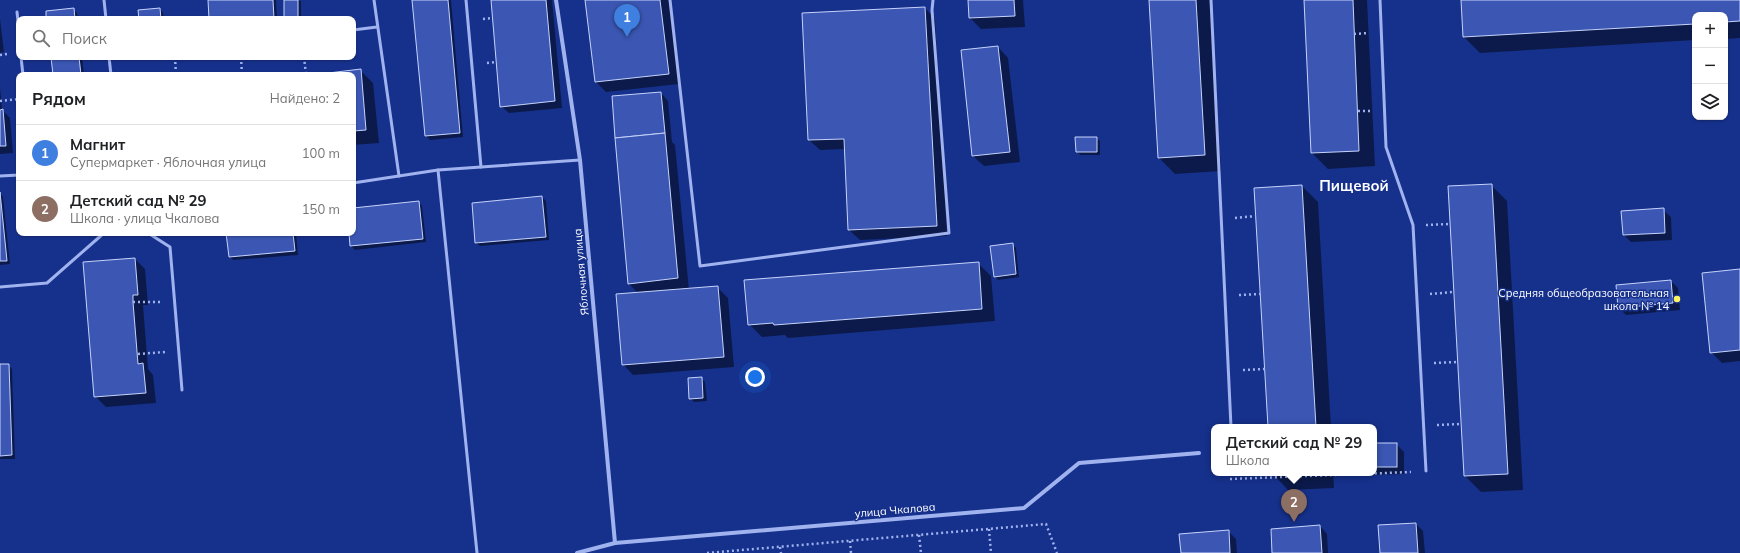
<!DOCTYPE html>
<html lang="ru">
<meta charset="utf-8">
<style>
body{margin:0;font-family:Mulish,sans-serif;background:#f6f6f6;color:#202124}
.controls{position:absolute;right:12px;top:12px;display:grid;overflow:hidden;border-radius:8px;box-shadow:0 1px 3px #0004}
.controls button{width:36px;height:36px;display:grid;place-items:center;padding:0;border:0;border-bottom:1px solid #e0e0e0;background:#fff;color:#202124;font:20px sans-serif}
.you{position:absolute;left:755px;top:377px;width:14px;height:14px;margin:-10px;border:3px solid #fff;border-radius:50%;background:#1a73e8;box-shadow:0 0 0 6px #1a73e833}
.badge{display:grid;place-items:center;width:26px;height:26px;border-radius:50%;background:#847f3f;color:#fff;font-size:13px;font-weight:700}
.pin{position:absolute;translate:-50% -33px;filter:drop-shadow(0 1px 2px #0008)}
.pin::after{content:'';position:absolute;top:21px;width:14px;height:12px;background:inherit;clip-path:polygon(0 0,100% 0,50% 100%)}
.popup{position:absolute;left:1211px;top:424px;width:166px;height:52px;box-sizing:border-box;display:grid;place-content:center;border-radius:8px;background:#fff;filter:drop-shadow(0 1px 3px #0005);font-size:13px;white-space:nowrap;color:#757577}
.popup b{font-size:15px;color:#202124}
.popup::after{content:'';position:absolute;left:50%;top:100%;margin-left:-8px;border:8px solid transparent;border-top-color:#fff}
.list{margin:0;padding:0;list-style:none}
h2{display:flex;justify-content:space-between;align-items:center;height:52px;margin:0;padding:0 16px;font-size:17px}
h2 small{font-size:13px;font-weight:400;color:#757577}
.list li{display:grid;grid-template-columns:26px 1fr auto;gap:12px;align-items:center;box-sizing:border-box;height:56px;padding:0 16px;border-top:1px solid #e0e0e0}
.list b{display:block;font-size:15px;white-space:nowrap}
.list p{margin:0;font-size:13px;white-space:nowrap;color:#757577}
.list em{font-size:13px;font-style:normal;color:#757577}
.icon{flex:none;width:22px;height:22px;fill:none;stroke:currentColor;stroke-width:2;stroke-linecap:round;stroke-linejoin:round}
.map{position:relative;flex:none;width:1740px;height:553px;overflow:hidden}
.search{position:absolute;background:#fff;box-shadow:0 1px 3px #0004;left:16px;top:16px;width:340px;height:44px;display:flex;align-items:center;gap:10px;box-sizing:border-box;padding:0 14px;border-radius:8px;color:#757577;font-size:15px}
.panel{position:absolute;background:#fff;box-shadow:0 1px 3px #0004;left:16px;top:72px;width:340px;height:164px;border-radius:8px}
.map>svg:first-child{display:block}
</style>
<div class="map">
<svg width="1740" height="553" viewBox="0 0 1740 553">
<rect width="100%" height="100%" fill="#16318c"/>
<g fill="#0007">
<polygon points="209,0 276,0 277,19 210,19"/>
<polygon points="285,0 301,1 301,19 285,19"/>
<polygon points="413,0 451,0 463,137 430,140 426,136"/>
<polygon points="492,0 552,0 562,108 509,113 501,106"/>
<polygon points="586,0 669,0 679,84 606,92 596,82"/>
<polygon points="969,0 1023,0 1025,27 981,29 970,18"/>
<polygon points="1150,0 1211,0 1221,171 1175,174 1159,158"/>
<polygon points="1305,0 1367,0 1375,166 1328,169 1312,153"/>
<polygon points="1462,0 1740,0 1740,38 1725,39 1725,15 1695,15 1695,40 1480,53 1464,37"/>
<polygon points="925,8 935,19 947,236 860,240 849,230 845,149 820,150 809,140"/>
<polygon points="73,9 77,13 78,19 47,19"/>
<polygon points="160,9 163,13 164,19 140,19"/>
<polygon points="0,19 4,52 0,53"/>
<polygon points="998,47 1008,58 1020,162 984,166 973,156"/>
<polygon points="52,57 82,57 84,75 54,75"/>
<polygon points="360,70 373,83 379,143 353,145 353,75 321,75"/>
<polygon points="0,87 2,110 10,118 13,153 0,154"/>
<polygon points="661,93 668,101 672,142 675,145 689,290 717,287 728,298 734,367 633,375 623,364 639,294 629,284"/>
<polygon points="1096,138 1100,141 1100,155 1080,155 1077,151"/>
<polygon points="1491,185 1507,201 1523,490 1481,492 1465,476"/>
<polygon points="1302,186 1318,202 1331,427 1269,427"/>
<polygon points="0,193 3,197 10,264 0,265"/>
<polygon points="542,197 546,201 549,240 480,246 476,243"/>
<polygon points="419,202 422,206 426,242 355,250 351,246 350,233 353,233 353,209"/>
<polygon points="1663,210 1671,217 1672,240 1631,242 1624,235 1622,212"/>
<polygon points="227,233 296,233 298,255 233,260 230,257"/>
<polygon points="1013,245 1016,248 1019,277 998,280 995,276"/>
<polygon points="135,259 145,269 148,305 143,305 148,369 153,375 156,403 106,407 95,396"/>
<polygon points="978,263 991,276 995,321 788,338 785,335 762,337 749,324"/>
<polygon points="1740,270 1740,361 1722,363 1711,352"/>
<polygon points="1671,281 1678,288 1680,310 1626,315 1619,308"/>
<polygon points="0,365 8,365 12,369 15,459 0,459"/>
<polygon points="701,378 705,382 707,401 694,402 690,398"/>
<polygon points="1374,444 1396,444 1404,452 1404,474 1367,475 1365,473 1374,473"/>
<polygon points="1272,473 1333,473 1334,488 1288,490"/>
<polygon points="1416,524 1423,531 1425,553 1381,553"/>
<polygon points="1320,526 1327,534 1328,553 1273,553"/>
<polygon points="1228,531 1236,539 1237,553 1182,553"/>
</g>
<g fill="#3b57b3" stroke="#c7d3fb">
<polygon points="208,0 273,0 274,19 209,19"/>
<rect x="284" y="0" width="14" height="19"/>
<polygon points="412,0 448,0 460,133 425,136"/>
<polygon points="491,0 546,0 555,101 500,107"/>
<polygon points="585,0 660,0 669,74 595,82"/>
<polygon points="968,0 1014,0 1015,16 969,18"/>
<polygon points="1149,0 1196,0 1205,155 1158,158"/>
<polygon points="1304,0 1353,0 1359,151 1311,153"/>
<polygon points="1461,0 1740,0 1740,21 1725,22 1725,15 1695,15 1695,24 1463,37"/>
<polygon points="925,7 937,226 848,230 844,139 808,140 802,13"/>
<polygon points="74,8 75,19 46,19 46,11"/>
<polygon points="160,8 161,19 139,19 138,10"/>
<polygon points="998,46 1010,152 972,156 961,50"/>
<polygon points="51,57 79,57 81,75 53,75"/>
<polygon points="361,69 366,130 353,131 353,75 320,75 320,74"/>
<polygon points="661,92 665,133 615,138 612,96"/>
<polygon points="3,109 6,146 0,146 0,110"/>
<polygon points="665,133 678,278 628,284 615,138"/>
<polygon points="1075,137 1097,137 1097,152 1076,152"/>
<polygon points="1492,184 1508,474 1464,476 1448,186"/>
<polygon points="1302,185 1316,427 1268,427 1254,188"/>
<polygon points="0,192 7,261 0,261"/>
<polygon points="542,196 546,237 475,243 472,203"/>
<polygon points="419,201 423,239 350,246 349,233 353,233 353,208"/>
<polygon points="1664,208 1665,233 1623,235 1621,211"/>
<polygon points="226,233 293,233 295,251 229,257"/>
<polygon points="1013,243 1016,274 994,277 990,246"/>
<polygon points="135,258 138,295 133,295 133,302 138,364 143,363 146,393 94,397 83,262"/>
<polygon points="979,262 982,309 774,325 773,323 748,325 744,280"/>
<polygon points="1740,269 1740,350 1710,353 1702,273"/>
<polygon points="1671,280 1673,303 1618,308 1616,285"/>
<polygon points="718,286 724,357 622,365 616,294"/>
<polygon points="0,364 9,364 12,455 0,456"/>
<polygon points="702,377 703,398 689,399 688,378"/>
<rect x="1374" y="443" width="23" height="24"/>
<polygon points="1416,523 1418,553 1380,553 1378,525"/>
<polygon points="1320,525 1322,553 1272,553 1271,529"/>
<polygon points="1229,530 1230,553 1181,553 1179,534"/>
</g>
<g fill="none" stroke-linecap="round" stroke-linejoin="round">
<g stroke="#a0b3ef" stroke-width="2.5" stroke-dasharray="2 3" stroke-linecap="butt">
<polyline points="483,19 492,18"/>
<polyline points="1354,34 1368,33"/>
<polyline points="0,55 7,54"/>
<polyline points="175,57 176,75"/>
<polyline points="241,57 242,75"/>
<polyline points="304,57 306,75"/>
<polyline points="487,63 496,62"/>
<polyline points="0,101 19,99"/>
<polyline points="1358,111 1371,111"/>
<polyline points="1235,218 1256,216"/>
<polyline points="1426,225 1450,224"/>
<polyline points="1430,294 1453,292"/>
<polyline points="1239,295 1260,294"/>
<polyline points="133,302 161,302"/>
<polyline points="138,354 165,352"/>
<polyline points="1434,363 1457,362"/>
<polyline points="1243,370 1265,369"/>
<polyline points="1437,425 1461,424"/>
<polyline points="1230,479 1411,472"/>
<polyline points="989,529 991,553"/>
<polyline points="919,535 921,553"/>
<polyline points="850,541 851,553"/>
<polyline points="780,547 781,553"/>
<polyline points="707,553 1046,524 1057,553"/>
</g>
<g stroke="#a0b3ef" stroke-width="3">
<polyline points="104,0 106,19"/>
<polyline points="374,0 399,176"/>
<polyline points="466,0 481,167"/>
<polyline points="670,0 700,266 949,233 932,10 933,0"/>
<polyline points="1211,0 1231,427"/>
<polyline points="1380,0 1386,147 1413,225 1426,471"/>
<polyline points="17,12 19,30"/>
<polyline points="353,30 377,27"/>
<polyline points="21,57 23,75"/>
<polyline points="109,57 111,75"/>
<polyline points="438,170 477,553"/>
<polyline points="0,176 19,175"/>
<polyline points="353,183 438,170 580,160"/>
<polyline points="148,233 170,247 182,390"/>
<polyline points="0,287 47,283 104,233"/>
</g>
<g stroke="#a0b3ef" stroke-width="4">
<polyline points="556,0 580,160 615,543"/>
<polyline points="577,553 615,543 1024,508 1079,463 1199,453"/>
</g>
</g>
<circle fill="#fff35f" stroke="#16318c" stroke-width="1.5" cx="1677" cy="299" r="4"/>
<g text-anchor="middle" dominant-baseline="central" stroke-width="3" stroke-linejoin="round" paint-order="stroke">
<g font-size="11" fill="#fff" stroke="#16318c">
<text transform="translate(581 272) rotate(-95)">Яблочная улица</text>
<text transform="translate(895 510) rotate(-5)">улица Чкалова</text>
</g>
<g font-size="11" fill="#fff" stroke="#16318c" text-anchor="end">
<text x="1669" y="293">Средняя общеобразовательная<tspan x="1669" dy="13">школа № 14</tspan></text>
</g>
<g font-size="15" font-weight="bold" fill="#fff" stroke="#16318c">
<text x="1354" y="185">Пищевой</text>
</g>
</g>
</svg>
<div class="controls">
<button>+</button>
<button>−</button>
<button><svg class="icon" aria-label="layers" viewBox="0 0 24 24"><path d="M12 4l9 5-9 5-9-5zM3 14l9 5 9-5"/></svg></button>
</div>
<div class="you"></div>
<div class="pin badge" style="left:627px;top:37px;background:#3f7fe0">1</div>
<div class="pin badge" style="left:1294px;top:522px;background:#8d6e63">2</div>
<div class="popup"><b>Детский сад № 29</b>Школа</div>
<div class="search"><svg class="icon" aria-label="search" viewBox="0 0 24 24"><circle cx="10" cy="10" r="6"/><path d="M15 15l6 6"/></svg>Поиск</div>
<section class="panel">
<h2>Рядом<small>Найдено: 2</small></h2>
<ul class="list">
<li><span class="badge" style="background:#3f7fe0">1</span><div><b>Магнит</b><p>Супермаркет · Яблочная улица</p></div><em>100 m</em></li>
<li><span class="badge" style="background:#8d6e63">2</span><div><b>Детский сад № 29</b><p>Школа · улица Чкалова</p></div><em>150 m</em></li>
</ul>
</section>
</div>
